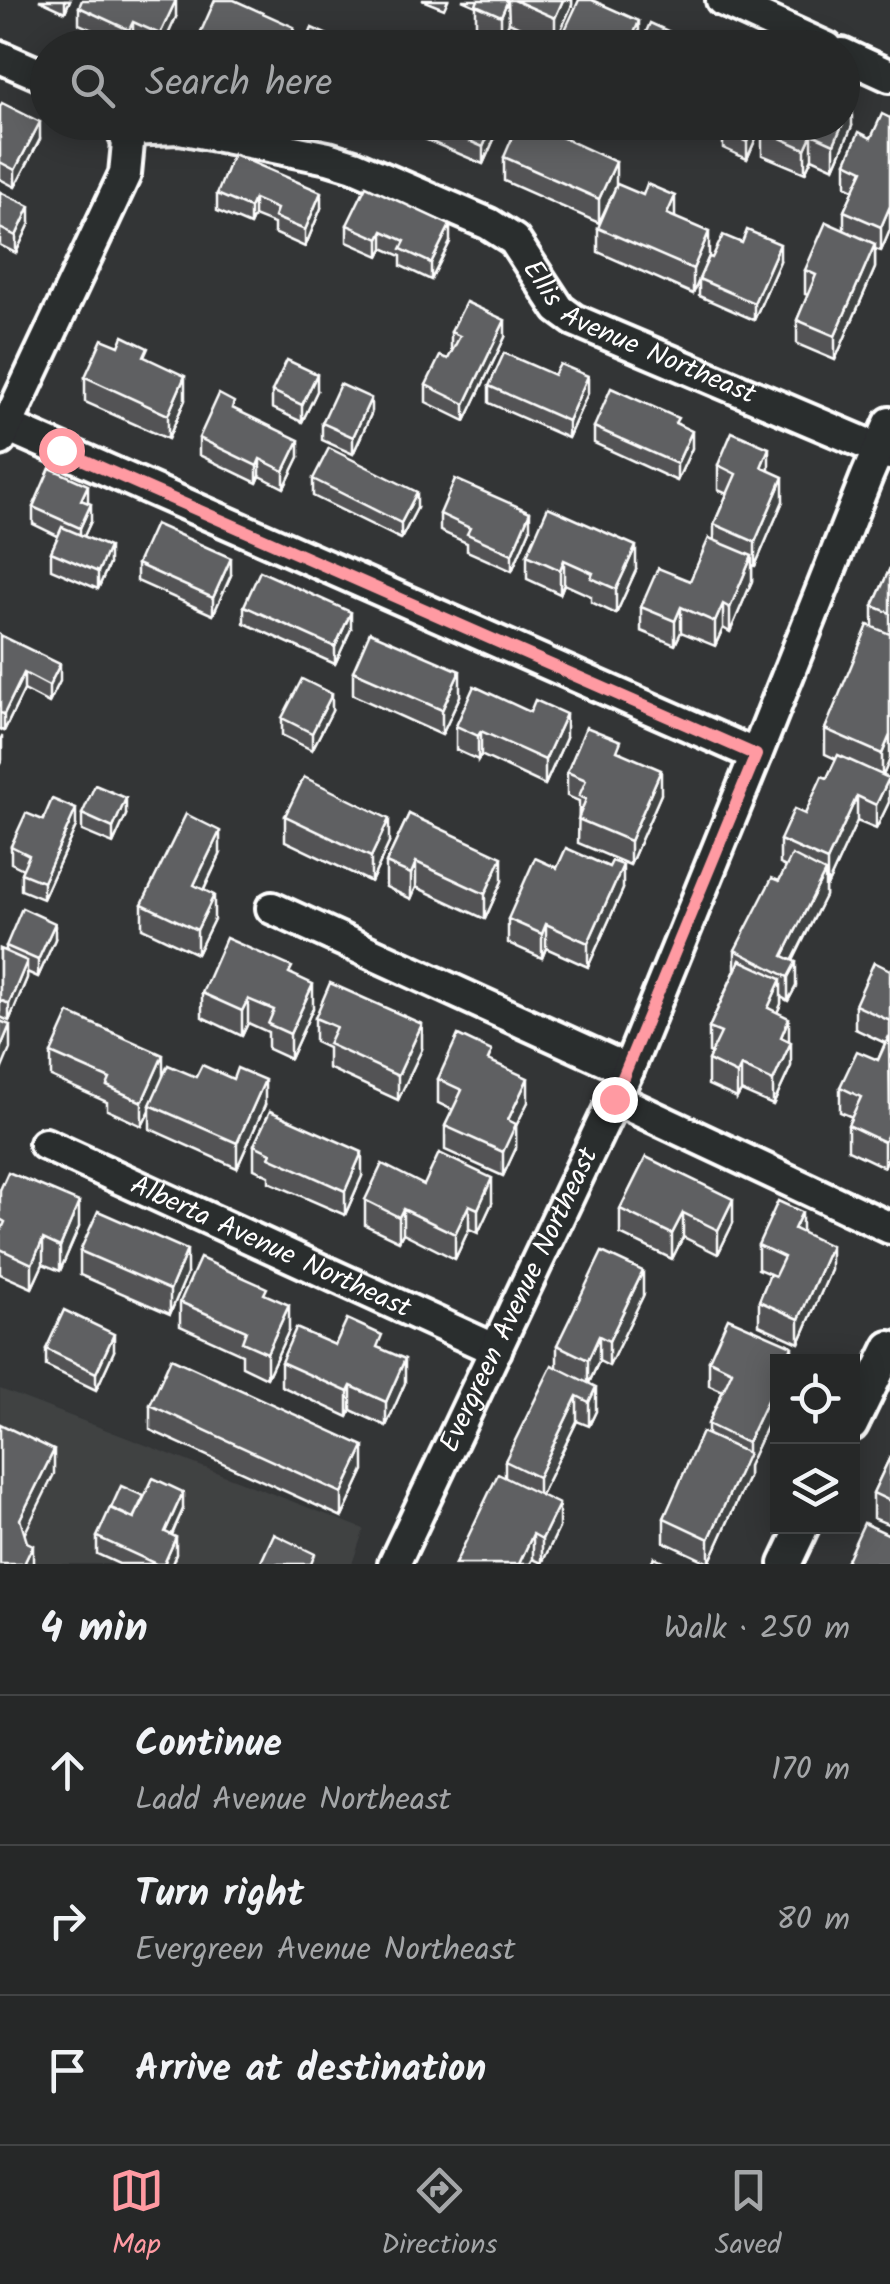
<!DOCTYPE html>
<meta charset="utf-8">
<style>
body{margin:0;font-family:Kalam,sans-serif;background:#2e3030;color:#f1f3f6}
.controls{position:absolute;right:30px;bottom:30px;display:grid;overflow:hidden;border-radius:0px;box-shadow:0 5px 25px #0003}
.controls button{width:90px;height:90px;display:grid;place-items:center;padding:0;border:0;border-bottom:2px solid #424445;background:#262828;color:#f1f3f6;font:50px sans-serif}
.stop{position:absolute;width:30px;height:30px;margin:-22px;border:8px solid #ff9aa2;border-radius:50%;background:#fff}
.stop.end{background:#ff9aa2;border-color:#fff;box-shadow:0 2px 10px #0008}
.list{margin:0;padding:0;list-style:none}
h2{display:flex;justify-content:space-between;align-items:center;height:130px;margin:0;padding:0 40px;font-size:42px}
h2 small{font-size:32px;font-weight:400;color:#a4a6a8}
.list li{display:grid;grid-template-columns:65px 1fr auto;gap:30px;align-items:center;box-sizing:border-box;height:150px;padding:0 40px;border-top:2px solid #424445}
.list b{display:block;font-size:38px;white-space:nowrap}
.list p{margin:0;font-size:32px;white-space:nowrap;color:#a4a6a8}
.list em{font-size:32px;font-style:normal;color:#a4a6a8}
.icon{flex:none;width:55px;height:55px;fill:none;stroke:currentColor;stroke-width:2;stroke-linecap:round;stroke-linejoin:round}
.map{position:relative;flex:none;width:890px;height:1564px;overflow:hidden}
.search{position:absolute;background:#262828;box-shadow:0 5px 25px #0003;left:30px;right:30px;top:30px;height:110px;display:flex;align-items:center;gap:25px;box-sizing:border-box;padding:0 35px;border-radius:55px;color:#a4a6a8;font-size:38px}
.sheet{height:580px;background:#262828}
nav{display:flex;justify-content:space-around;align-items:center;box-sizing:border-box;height:140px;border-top:2px solid #424445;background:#262828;font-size:28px;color:#a4a6a8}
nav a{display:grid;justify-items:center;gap:5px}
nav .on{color:#ff9aa2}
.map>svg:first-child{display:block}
</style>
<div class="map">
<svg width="890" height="1564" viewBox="0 0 890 1564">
<rect width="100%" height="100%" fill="#333536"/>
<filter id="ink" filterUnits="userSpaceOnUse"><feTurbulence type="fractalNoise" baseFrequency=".01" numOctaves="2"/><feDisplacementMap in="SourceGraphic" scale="20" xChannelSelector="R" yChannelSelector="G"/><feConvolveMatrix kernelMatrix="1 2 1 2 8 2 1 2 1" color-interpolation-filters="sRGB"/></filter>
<g filter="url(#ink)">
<polygon fill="#404243" points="0,1389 364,1529 352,1564 0,1564"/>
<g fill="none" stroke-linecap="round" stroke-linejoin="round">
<g stroke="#fff" stroke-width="38">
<g id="minor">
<polyline points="722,0 827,48"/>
<polyline points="842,54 890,76"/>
<polyline points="0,57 48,78"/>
<path id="s1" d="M125,130L180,128L328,158L354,166L489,224L514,240L559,309L574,320L890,454"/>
<polyline points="7,426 756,755"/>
<polyline points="0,440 125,174 128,143 120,122"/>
<polyline points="272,908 628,1070"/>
<polyline points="615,1099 890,1228"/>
<path id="s2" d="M45,1144L496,1350"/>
<polyline points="852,1425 890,1347"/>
<path id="s3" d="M394,1564L628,1070L756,755L867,476L890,423"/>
<polyline points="785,1564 803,1526"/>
</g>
</g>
<use href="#minor" stroke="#2a2d2e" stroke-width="30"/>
</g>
<g fill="#525354" stroke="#fff" stroke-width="2.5">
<polygon points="39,0 70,0 65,12"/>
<polygon points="422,0 448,0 444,9"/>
<polygon points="462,0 572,0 572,5 555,43 509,22 501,41 476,29 476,6"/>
<polygon points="79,7 176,17 162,48 152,48 133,39 129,47 79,24"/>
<polygon points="199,36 294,44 292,48 199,48"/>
<polygon points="0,107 40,139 15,187 0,179"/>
<polygon points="890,118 890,230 881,251 875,249 875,268 835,360 797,344 797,320 808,295 805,294 805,270 844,230 844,211 854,190 846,186 846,162"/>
<polygon points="371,122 395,122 391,131"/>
<polygon points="422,122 500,122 500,126 483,164 422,138"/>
<polygon points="702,122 763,122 747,159 723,148 723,133"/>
<polygon points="852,126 834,168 812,158 805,173 762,155 762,130"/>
<polygon points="504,157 616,162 599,223 504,181"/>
<polygon points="0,192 30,223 16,253 0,245"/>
<polygon points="217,194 321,208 305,247 274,233 274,224 254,216 250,225 217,211"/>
<polygon points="675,217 709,257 712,258 780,261 754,320 699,296 699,279 693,294 598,252 598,228"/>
<polygon points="347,225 450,242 431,280 401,266 401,256 383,248 379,256 347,242"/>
<polygon points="451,332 505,337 465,421 426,402 426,385 448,359 453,350 451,349"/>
<polygon points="148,359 185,400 168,439 85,402 85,377"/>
<polygon points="554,375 588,393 568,438 489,403 489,386"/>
<polygon points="272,391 317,391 302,422 272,408"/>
<polygon points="234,409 299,457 284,488 260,476 257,483 199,455 199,438"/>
<polygon points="371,414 353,454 322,440 322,423"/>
<polygon points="678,424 692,448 677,481 594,443 594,427"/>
<polygon points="718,465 769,471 783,501 755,566 752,565 752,581 730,632 723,628 715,646 681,632 675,645 641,631 641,607 690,581 714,540 714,524 727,494 718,490"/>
<polygon points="313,479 417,508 401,539 313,496"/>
<polygon points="87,503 91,521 84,536 109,564 98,589 51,569 51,552 58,536 33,524 33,507"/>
<polygon points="440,514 530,529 512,571 467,551 467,543 440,531"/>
<polygon points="527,555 636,570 616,614 591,602 591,596 564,584 560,594 527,579"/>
<polygon points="137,564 231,575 213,615 137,581"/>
<polygon points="890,568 890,759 883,775 889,802 876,829 857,821 827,886 825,884 825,896 793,961 796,986 788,1001 781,997 781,1004 777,1012 789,1041 791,1066 773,1105 741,1091 737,1098 708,1085 708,1060 712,1053 709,1052 709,1028 735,970 735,950 779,881 786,867 780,864 780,840 805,814 827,778 836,759 825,754 825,729 873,627 873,606"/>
<polygon points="244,606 351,629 335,664 244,623"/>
<polygon points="0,635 60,681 49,703 24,690 4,731 0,729"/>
<polygon points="353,671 460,696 442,735 353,695"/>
<polygon points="332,711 312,750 282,735 282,718"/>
<polygon points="456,726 566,738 545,785 481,755 478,760 456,750"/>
<polygon points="621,752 661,794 630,865 578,843 579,801 567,796 567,772"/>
<polygon points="82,814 126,815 113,844 82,831"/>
<polygon points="409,814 502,881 485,919 416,887 411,899 386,887 386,863"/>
<polygon points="285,816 389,843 371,882 285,841"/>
<polygon points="43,820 76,826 43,899 21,890 21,873 23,869 11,863 11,846"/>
<polygon points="220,855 204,890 214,919 197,954 142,928 142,904"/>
<polygon points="557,868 623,889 588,967 546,948 542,958 508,943 508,919"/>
<polygon points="55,939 38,977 27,972 27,978 9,1021 0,1017 0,949 6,951 6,946"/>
<polygon points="890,970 890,1154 884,1167 848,1150 848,1125 852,1117 840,1112 840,1087 878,1060 885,1043 855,1029 855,1005"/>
<polygon points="292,974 313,1008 290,1059 268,1049 268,1032 248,1023 242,1036 202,1017 202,993"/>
<polygon points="315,1018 422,1049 398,1100 328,1068 328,1048 315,1042"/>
<polygon points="51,1053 163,1074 196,1077 265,1105 237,1168 150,1129 150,1110 142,1126 107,1110 107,1102 51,1077"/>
<polygon points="492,1062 528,1102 516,1126 516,1148 503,1176 445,1150 445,1126 453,1110 438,1103 438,1079"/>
<polygon points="254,1145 362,1176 345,1215 269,1182 269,1176 254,1169"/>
<polygon points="646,1157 733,1223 718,1254 683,1237 672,1259 620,1234 620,1209"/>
<polygon points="424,1185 492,1203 478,1233 469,1229 455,1259 403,1233 399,1241 365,1225 365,1200"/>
<polygon points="0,1190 79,1227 60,1271 43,1264 32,1288 0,1274"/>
<polygon points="802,1233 831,1270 799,1343 759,1325 759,1301 770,1274 758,1269 758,1245"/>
<polygon points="80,1251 187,1274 170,1314 80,1275"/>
<polygon points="267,1296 289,1330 267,1378 242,1366 242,1354 180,1326 180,1302"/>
<polygon points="643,1296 609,1366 599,1361 589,1383 596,1411 589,1426 577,1421 541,1495 559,1528 542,1563 533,1559 530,1564 455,1564 505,1477 505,1461 557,1368 557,1345"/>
<polygon points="335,1345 382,1349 405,1383 386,1426 351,1410 348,1417 281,1386 281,1362"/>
<polygon points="46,1349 114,1351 96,1390 46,1366"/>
<polygon points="709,1360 792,1362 778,1362 778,1401 748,1466 748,1477 709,1563 664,1542 664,1518 708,1435 708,1424 723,1391 709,1385"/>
<polygon points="150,1405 364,1470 342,1517 150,1430"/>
<polygon points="890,1457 890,1525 873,1518 873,1493"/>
<polygon points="144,1497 183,1509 172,1535 176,1554 172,1564 119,1564 97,1554 97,1537"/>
</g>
<g fill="#424445" stroke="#fff" stroke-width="2.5">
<polygon points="65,0 70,0 65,12"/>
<polygon points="176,0 176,17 162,48 160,48 160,34"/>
<polygon points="508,0 509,22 501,41 501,16"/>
<polygon points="563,0 572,0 572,5 555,43 555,18"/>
<polygon points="639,21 639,38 635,48 628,48"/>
<polygon points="133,22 133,39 129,47 129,30"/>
<polygon points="294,27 294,44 292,48 284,48"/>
<polygon points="852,102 852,126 834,168 834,144"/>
<polygon points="40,122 40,139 15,187 15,170"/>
<polygon points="494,122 500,122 500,126 483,164 483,147"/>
<polygon points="756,122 763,122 747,159 747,142"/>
<polygon points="812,134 812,158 805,173 805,149"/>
<polygon points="616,162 616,186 599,223 599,199"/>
<polygon points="321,192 321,208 305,247 305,230"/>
<polygon points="675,196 675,220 667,214"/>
<polygon points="254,199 254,216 250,225 250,208"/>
<polygon points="30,206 30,223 16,253 16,236"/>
<polygon points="890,206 890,230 881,251 881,227"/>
<polygon points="450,225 450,242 431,280 431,263"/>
<polygon points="383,231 383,248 379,256 379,239"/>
<polygon points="709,232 709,256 693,294 693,269"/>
<polygon points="780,244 780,261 754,320 754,303"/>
<polygon points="875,244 875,268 835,360 835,336"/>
<polygon points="505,320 505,337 465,421 465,404"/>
<polygon points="317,374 317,391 302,422 302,405"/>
<polygon points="185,376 185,400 168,439 168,415"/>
<polygon points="588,376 588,393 568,438 568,421"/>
<polygon points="371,398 371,414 353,454 353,437"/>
<polygon points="692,431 692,448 677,481 677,464"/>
<polygon points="299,440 299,457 284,488 284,471"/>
<polygon points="769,448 769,472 761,467"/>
<polygon points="260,459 260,476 257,483 257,466"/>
<polygon points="783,477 783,501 755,566 755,542"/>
<polygon points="88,485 88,502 81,517 81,500"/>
<polygon points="417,492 417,508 401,539 401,523"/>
<polygon points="91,504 91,521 80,545 80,528"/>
<polygon points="530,512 530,529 512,571 512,554"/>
<polygon points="636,546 636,570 616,614 616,589"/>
<polygon points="109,547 109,564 98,589 98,572"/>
<polygon points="752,556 752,581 730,632 730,608"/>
<polygon points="231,558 231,575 213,615 213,598"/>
<polygon points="564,560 564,584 560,594 560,570"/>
<polygon points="723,604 723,628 715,646 715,622"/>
<polygon points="681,607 681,632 675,645 675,621"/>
<polygon points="351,612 351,629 335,664 335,647"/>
<polygon points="60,664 60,681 49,703 49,686"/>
<polygon points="460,671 460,696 442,735 442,710"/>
<polygon points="24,673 24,690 4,731 4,714"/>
<polygon points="332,694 332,711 312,750 312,733"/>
<polygon points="566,714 566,738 545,785 545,760"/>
<polygon points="481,731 481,755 478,760 478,736"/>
<polygon points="890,735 890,759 882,778 882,754"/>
<polygon points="2,736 2,760 0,764 0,740"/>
<polygon points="661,770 661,794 630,865 630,841"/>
<polygon points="889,778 889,802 876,829 876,805"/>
<polygon points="857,796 857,821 827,886 827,861"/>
<polygon points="126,798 126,815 113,844 113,828"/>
<polygon points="76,809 76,826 43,899 43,882"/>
<polygon points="389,819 389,843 371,882 371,857"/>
<polygon points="220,831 220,855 194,909 194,885"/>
<polygon points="502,857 502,881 485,919 485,894"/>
<polygon points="416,862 416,887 411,899 411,874"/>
<polygon points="623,865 623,889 588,967 588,943"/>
<polygon points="825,872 825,896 785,975 783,956"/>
<polygon points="214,895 214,919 197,954 197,930"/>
<polygon points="55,923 55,939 38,977 38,960"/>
<polygon points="546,924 546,948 542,958 542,934"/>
<polygon points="27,961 27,978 9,1021 9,1004"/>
<polygon points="796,962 796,986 788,1001 788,977"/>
<polygon points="781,979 781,1004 768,1033 768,1008"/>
<polygon points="313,984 313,1008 290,1059 290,1034"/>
<polygon points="248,999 248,1023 242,1036 242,1011"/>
<polygon points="789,1018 789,1042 781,1037"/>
<polygon points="422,1024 422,1049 398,1100 398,1076"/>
<polygon points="10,1025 10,1049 0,1073 0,1049"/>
<polygon points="791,1042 791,1066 773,1105 773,1081"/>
<polygon points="163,1055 163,1079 150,1105 150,1110 142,1126 142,1102"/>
<polygon points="741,1066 741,1091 737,1098 737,1074"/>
<polygon points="528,1078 528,1102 516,1126 516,1148 503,1176 503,1152 508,1120"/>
<polygon points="265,1080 265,1105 237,1168 237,1143"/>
<polygon points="890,1130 890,1154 884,1167 884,1142"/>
<polygon points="362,1152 362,1176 345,1215 345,1191"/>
<polygon points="492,1178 492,1203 478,1233 478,1209"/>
<polygon points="733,1199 733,1223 718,1254 718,1230"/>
<polygon points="79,1202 79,1227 60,1271 60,1247"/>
<polygon points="469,1205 469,1229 455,1259 455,1234"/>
<polygon points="403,1209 403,1233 399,1241 399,1217"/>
<polygon points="802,1212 802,1237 794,1229"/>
<polygon points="683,1213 683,1237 672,1259 672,1234"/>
<polygon points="43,1239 43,1264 32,1288 32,1264"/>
<polygon points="831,1246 831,1270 799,1343 799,1319"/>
<polygon points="187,1250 187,1274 170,1314 170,1290"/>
<polygon points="643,1271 643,1296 609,1366 609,1341"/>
<polygon points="289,1305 289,1330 267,1378 267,1353"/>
<polygon points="114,1334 114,1351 96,1390 96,1373"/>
<polygon points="599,1336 599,1361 588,1385 588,1360"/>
<polygon points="792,1346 792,1362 785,1362"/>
<polygon points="405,1359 405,1383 386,1426 386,1402"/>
<polygon points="778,1377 778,1401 748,1466 748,1477 709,1563 709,1539 747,1454 747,1443"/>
<polygon points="351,1386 351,1410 348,1417 348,1392"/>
<polygon points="596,1387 596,1411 589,1426 589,1402"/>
<polygon points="577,1396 577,1421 538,1501 538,1477"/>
<polygon points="364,1446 364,1470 342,1517 342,1493"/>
<polygon points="54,1450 54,1474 20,1543 20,1519"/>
<polygon points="183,1492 183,1509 165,1549 165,1532"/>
<polygon points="559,1504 559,1528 542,1563 542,1539"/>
<polygon points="533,1534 533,1559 530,1564 519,1564"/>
<polygon points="176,1537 176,1554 172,1564 164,1564"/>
<polygon points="33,1545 33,1564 24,1564"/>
</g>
<g fill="#5f6162" stroke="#fff" stroke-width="2.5">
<polygon points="82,0 176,0 160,34 133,22 129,30 79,7"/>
<polygon points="215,0 234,0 294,27 284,48 225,48 199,36"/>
<polygon points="478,0 508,0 501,16 476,5"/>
<polygon points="514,0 563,0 555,18"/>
<polygon points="579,0 592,0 639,21 628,48 563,48 558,45"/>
<polygon points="650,23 705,48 639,48"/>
<polygon points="312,28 357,48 304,48"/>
<polygon points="842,98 852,102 834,144 812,134 805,149 762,130 766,122 842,122"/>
<polygon points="2,103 40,122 15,170 0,162 0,107"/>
<polygon points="882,114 890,118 890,206 881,227 844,211 863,170 846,162 859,132 871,138"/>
<polygon points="426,122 494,122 483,147"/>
<polygon points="519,122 551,122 548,131 616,162 599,199 504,157"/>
<polygon points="727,122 756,122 747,142 723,132"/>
<polygon points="233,154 321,192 305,230 274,217 277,209 254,199 250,208 217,194"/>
<polygon points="617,184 643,195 647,184 675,196 667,214 709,232 693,269 598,228"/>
<polygon points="366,186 450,225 431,263 401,249 405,241 383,231 379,239 347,225"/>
<polygon points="0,192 30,206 16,236 0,228"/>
<polygon points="826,222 875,244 835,336 797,320 816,275 805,270"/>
<polygon points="747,230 780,244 754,303 699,279 709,257 712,258 723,235 742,243"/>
<polygon points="466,302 505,320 465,404 426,385 440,356 448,359 460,336 451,332"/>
<polygon points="123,336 148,348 144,357 185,376 168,415 85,377 102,339 119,346"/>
<polygon points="504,353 554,375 560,364 588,376 568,421 489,386"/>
<polygon points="287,360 317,374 302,405 272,391"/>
<polygon points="340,384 371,398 353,437 322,423"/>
<polygon points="611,388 678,418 675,423 692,431 677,464 594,427"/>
<polygon points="219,394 234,402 232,408 299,440 284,471 260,459 257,466 199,438"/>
<polygon points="732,432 769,448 761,467 783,477 755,542 714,524 736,474 718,465"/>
<polygon points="329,448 417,492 401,523 313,479"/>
<polygon points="50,468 88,485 81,500 91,504 80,528 33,507"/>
<polygon points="455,479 530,512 512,554 467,534 470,528 440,514"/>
<polygon points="548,507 636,546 616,589 591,578 593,573 564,560 560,570 527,555"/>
<polygon points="155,524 231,558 213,598 137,564"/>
<polygon points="62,527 109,547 98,572 51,552"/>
<polygon points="709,538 752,556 730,608 723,604 715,622 681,607 675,621 641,607 658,568 690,581"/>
<polygon points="890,568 890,613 873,606"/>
<polygon points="260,571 351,612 335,647 244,606"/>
<polygon points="868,625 890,634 890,735 882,754 825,729"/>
<polygon points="370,632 460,671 442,710 353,671"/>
<polygon points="0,635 60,664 49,686 24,673 4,714 0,713"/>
<polygon points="302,679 332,694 312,733 282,718"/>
<polygon points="474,686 530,712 535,700 566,714 545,760 481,731 478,736 456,726"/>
<polygon points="586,727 621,741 617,751 661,770 630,841 578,819 586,799 579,796 586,780 567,772"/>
<polygon points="838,755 889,778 876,805 857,796 827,861 780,840 794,809 805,814 822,776 827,778"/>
<polygon points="304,777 389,819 371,857 285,816"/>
<polygon points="95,785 126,798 113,828 82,814"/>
<polygon points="52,799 76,809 43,882 21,873 29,855 11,846 26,813 43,820"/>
<polygon points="186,814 220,831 194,885 214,895 197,930 142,904"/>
<polygon points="409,814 502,857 485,894 416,862 411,874 386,863"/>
<polygon points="566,848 609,867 612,861 623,865 588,943 546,924 542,934 508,919 535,858 557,868"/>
<polygon points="792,855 825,872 783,956 796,962 788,977 735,950 772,878 779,881"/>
<polygon points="22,908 55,923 38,960 6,946"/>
<polygon points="226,938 292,967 289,973 313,984 290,1034 268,1024 274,1010 248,999 242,1011 202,993"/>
<polygon points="0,949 27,961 9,1004 0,1000"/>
<polygon points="740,960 781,979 768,1008 789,1018 781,1037 791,1042 773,1081 741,1066 737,1074 708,1060 721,1033 709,1028"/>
<polygon points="874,962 890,970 890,1021 855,1005"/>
<polygon points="330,983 422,1024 398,1076 328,1044 336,1027 315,1018"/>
<polygon points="69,1013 163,1055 142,1102 107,1086 110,1079 51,1053"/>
<polygon points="0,1021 10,1025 0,1049"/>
<polygon points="458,1035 492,1051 488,1060 528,1078 508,1120 516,1124 503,1152 445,1126 462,1090 438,1079"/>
<polygon points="889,1036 890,1130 884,1142 848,1125 861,1097 840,1087 857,1051 878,1060"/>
<polygon points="168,1065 196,1077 202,1065 233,1079 237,1068 265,1080 237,1143 150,1105"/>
<polygon points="270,1111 362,1152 345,1191 269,1157 271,1153 254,1145"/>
<polygon points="439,1153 492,1178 478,1209 469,1205 455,1234 403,1209 399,1217 365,1200 382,1164 424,1185"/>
<polygon points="646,1157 733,1199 718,1230 683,1213 672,1234 620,1209"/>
<polygon points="8,1172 79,1202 60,1247 43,1239 32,1264 0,1249 0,1233 5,1222 0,1219 0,1190"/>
<polygon points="778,1201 802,1212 794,1229 831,1246 799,1319 759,1301 770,1274 775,1276 784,1257 758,1245"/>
<polygon points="98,1211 187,1250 170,1290 80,1251"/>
<polygon points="602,1252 643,1271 609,1341 599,1336 588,1360 557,1345"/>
<polygon points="200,1258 267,1288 264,1294 289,1305 267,1353 242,1342 246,1331 180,1302"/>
<polygon points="64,1310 114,1334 96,1373 46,1349"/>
<polygon points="728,1318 792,1346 785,1362 778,1362 778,1377 747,1443 708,1424 732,1371 709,1360"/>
<polygon points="347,1319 382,1335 377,1347 405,1359 386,1402 351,1386 348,1392 281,1362 296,1328 335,1345"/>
<polygon points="171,1358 364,1446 342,1493 150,1405"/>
<polygon points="552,1365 596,1387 589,1402 577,1396 538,1477 505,1461"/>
<polygon points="0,1424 54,1450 20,1519 27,1542 33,1545 24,1564 0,1564"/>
<polygon points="702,1432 748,1453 709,1539 664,1518"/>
<polygon points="890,1457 890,1501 873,1493"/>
<polygon points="498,1474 559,1504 542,1539 533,1534 519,1564 455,1564"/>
<polygon points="153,1478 183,1492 165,1532 176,1537 164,1564 156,1564 97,1537 110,1508 134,1519"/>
<polygon points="121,1486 144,1496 133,1518 111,1508"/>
<polygon points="864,1523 890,1535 890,1564 845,1564"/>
<polygon points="274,1534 315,1554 311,1564 260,1564"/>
<polygon points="654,1557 669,1564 651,1564"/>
</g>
</g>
<g fill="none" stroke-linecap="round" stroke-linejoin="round" filter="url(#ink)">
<polyline stroke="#ff9aa2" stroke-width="12" points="61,450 756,755 614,1099"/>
</g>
<g text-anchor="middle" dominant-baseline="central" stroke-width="10" stroke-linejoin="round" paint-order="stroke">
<g font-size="28" fill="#fff" stroke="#2a2d2e">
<text stroke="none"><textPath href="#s1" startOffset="572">Ellis Avenue Northeast</textPath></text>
<text stroke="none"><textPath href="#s2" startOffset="248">Alberta Avenue Northeast</textPath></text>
<text stroke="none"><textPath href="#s3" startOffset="292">Evergreen Avenue Northeast</textPath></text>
</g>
</g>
</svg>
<div class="controls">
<button><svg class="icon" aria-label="locate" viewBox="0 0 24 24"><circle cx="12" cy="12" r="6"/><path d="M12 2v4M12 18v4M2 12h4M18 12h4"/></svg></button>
<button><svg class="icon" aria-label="layers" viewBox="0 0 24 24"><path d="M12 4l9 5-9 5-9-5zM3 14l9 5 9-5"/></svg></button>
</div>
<div class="stop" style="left:61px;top:450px"></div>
<div class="stop end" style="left:614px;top:1099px"></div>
<div class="search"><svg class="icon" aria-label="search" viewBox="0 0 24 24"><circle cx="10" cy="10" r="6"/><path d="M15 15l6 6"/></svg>Search here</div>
</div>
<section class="sheet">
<h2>4 min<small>Walk · 250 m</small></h2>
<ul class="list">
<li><svg class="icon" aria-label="ahead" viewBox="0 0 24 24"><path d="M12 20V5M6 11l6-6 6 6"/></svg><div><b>Continue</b><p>Ladd Avenue Northeast</p></div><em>170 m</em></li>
<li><svg class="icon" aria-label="right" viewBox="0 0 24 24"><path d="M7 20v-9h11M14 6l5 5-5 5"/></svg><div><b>Turn right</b><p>Evergreen Avenue Northeast</p></div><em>80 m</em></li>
<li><svg class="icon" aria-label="arrive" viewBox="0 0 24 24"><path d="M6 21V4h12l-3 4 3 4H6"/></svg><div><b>Arrive at destination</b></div></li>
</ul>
</section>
<nav>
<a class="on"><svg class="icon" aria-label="map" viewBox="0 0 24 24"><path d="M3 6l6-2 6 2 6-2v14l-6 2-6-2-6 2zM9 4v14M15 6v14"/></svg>Map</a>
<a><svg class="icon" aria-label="directions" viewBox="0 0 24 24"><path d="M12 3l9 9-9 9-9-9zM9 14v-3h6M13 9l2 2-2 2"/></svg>Directions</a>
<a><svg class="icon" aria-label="saved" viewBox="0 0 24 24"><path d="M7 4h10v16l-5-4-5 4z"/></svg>Saved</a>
</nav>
